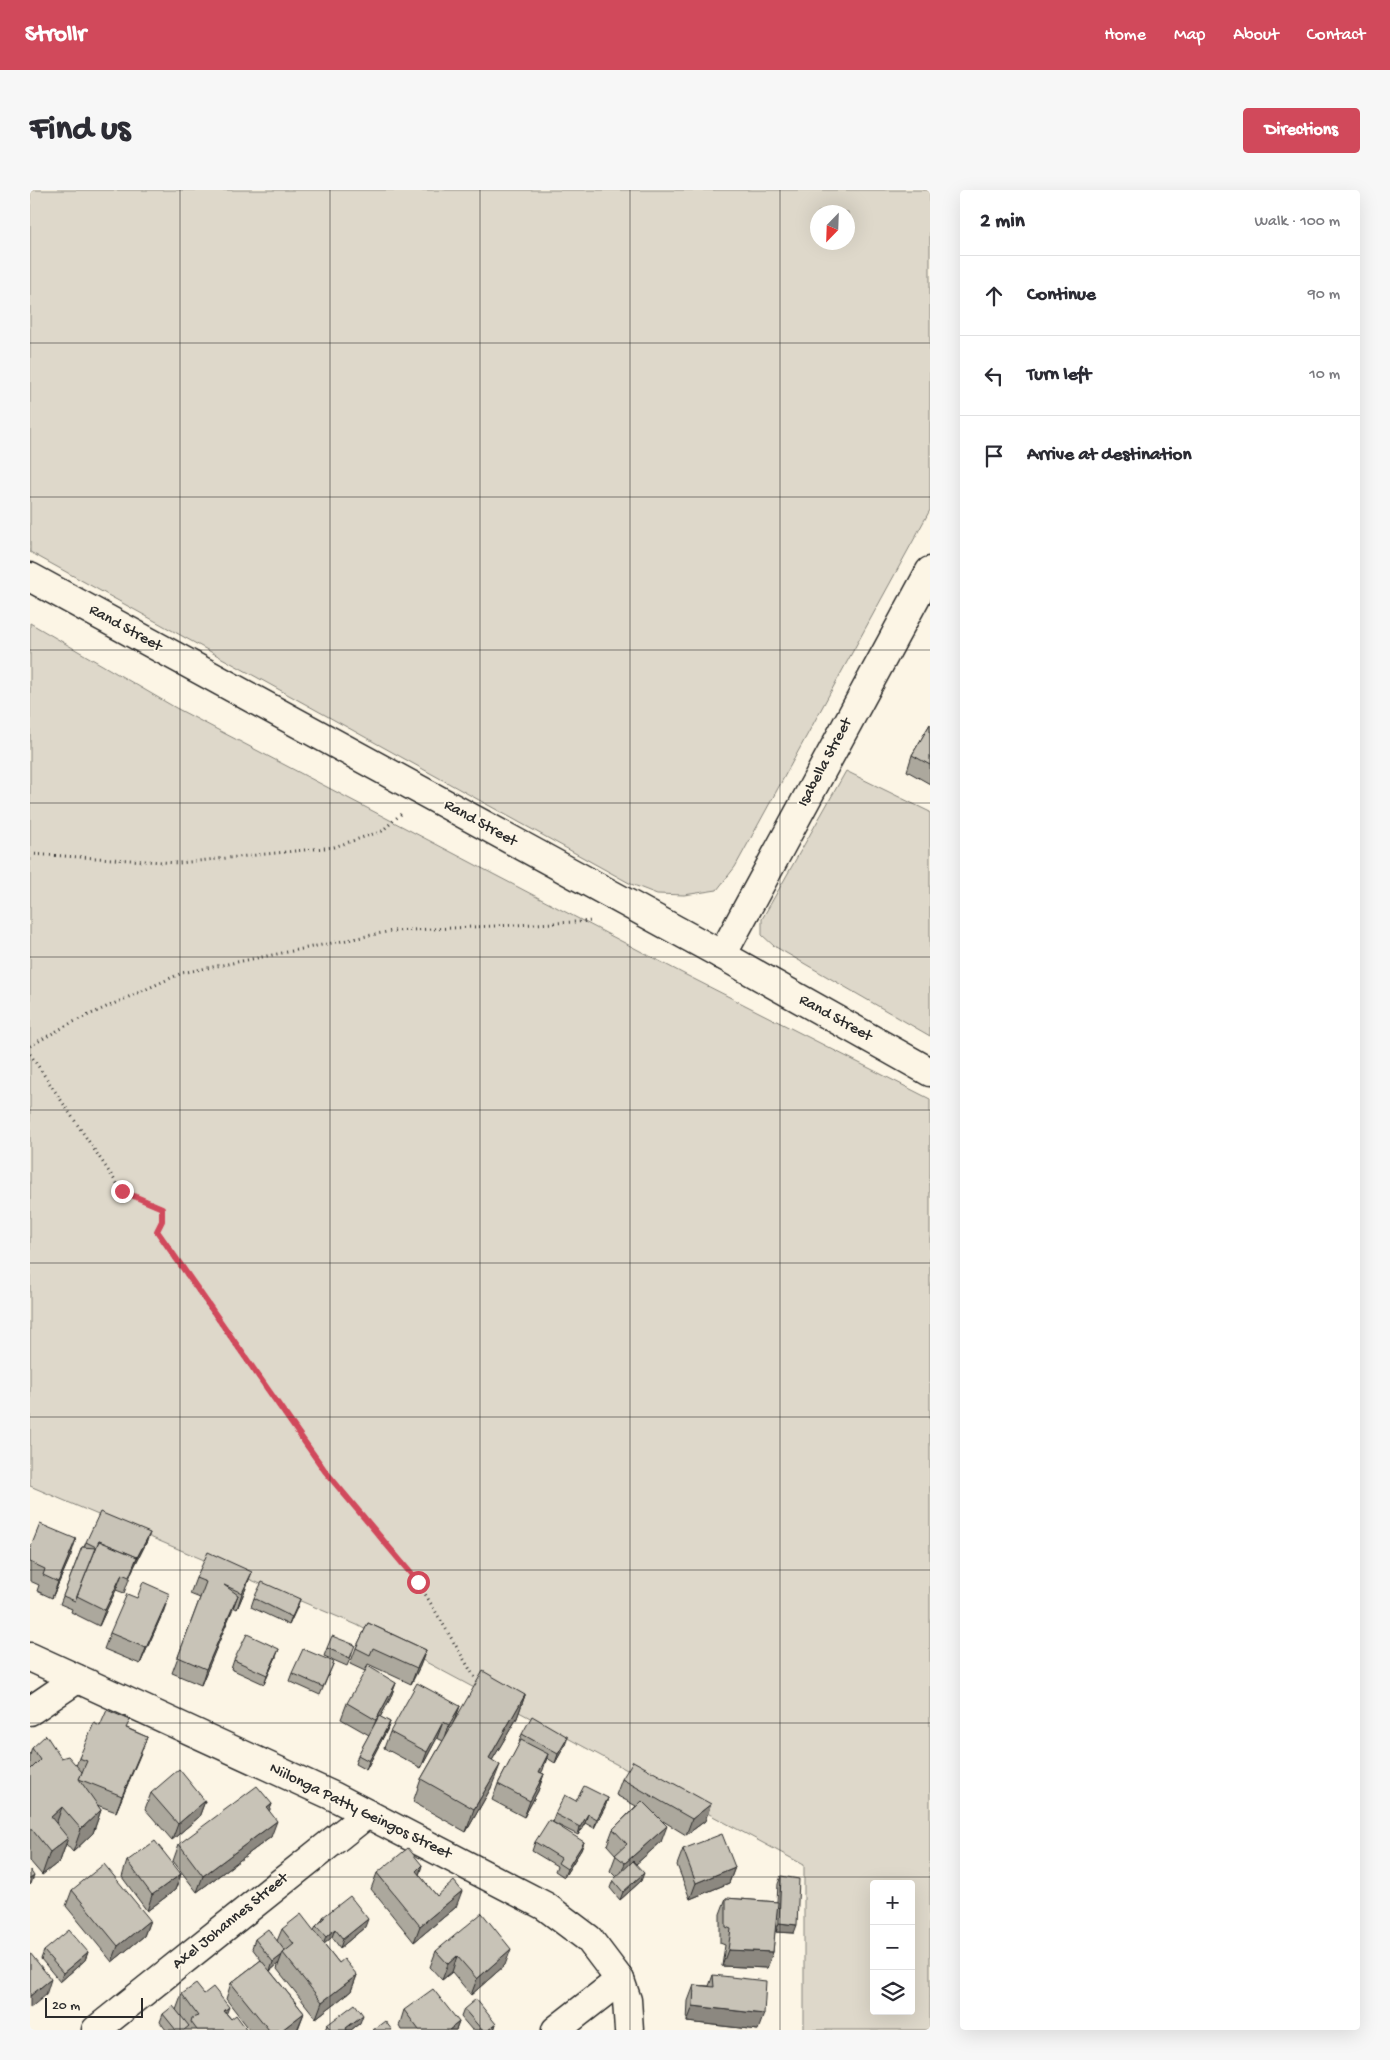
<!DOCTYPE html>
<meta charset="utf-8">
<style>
body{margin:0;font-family:"Gochi Hand",sans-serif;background:#f7f7f7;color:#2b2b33}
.controls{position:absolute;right:15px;bottom:15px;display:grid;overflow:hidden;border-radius:5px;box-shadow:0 5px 20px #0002}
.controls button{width:45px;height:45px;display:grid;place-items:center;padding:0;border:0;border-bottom:1px solid #e1e1e2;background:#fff;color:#2b2b33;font:25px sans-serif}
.compass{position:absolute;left:780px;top:15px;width:45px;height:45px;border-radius:50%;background:#fff;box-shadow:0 5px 20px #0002;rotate:203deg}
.scale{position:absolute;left:15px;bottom:12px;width:98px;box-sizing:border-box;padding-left:5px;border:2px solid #2b2b2b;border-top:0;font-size:14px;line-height:18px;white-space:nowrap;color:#2b2b2b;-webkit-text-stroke:4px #fcf5e5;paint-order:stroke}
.stop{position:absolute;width:15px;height:15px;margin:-11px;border:4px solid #d1495b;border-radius:50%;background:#fff}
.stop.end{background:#d1495b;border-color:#fff;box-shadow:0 1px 5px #0008}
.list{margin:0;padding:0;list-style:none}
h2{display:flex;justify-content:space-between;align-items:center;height:65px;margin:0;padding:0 20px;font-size:21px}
h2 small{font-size:16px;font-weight:400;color:#7c7c81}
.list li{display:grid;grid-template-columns:32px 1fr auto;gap:15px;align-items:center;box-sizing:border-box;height:80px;padding:0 20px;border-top:1px solid #e1e1e2}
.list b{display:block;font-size:19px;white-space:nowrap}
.list em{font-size:16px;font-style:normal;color:#7c7c81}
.icon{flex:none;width:28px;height:28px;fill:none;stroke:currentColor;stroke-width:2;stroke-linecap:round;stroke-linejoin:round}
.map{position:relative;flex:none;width:900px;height:1840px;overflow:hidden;border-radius:5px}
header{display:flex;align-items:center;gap:30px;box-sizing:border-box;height:70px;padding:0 25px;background:#d1495b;color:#fff}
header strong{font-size:24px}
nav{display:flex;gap:28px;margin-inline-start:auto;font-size:18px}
.intro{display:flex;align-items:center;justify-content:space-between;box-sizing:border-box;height:120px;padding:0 30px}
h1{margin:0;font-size:35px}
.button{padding:12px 22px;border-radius:5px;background:#d1495b;color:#fff;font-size:18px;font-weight:700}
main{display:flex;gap:30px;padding:0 30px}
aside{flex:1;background:#fff;border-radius:5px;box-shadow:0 5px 20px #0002}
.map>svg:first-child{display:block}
</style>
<header>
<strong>Strollr</strong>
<nav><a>Home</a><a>Map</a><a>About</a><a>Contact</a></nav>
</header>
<div class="intro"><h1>Find us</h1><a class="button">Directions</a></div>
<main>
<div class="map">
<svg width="900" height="1840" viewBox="0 0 900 1840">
<rect width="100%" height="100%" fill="#fcf5e5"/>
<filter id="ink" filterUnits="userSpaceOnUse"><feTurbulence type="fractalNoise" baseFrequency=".02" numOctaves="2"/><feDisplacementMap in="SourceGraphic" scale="10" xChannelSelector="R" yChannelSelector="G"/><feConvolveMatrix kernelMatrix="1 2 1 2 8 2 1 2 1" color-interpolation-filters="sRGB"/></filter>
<g filter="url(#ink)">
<g fill="#ded8ca" stroke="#84827a" fill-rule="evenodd">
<path d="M0,0H900V320L705,677L687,700L654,705L627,704L601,694L0,362ZM818,22V52H788V22Z"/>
<path d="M0,433L146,518L654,784L900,909V1840H774V1675L327,1435L0,1296ZM844,1694H881V1821H844Z"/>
<polygon points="816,581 900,622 900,846 744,756 732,745 732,729"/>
</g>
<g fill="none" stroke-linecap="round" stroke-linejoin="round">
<g stroke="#2b2b2b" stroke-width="31">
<g id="minor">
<polyline points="692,765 900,381"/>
<polyline points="0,1467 303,1606 515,1716 559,1749 590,1790 597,1810 599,1840"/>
<polyline points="0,1521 47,1489"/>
<polyline points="66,1840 337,1624"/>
<polyline points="526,1840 590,1790"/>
</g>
</g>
<g stroke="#2b2b2b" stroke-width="31">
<polyline id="tertiary" points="0,387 692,765 900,882"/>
</g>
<g stroke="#2b2b2b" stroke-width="3" stroke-dasharray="1 4" stroke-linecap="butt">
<polyline points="0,664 149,673 304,657 352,641 371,624"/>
<polyline points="0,856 41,833 152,783 362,741 563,731"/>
<polyline points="0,864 92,1001 132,1018 132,1031 127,1041 172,1107 295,1281 388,1392 445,1488"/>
</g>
<use href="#minor" stroke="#fcf5e5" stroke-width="28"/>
<use href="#tertiary" stroke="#fcf5e5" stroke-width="28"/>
</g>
<g fill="#aca89d" stroke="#2b2b2b">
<polygon points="900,534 900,594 877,581 882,565"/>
<polygon points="117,1351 102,1381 94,1403 86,1400 69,1436 41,1422 42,1419 30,1414 52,1357 54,1357 56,1352"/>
<polygon points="0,1359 41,1365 22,1408 7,1401 9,1395 0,1391"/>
<polygon points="166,1388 216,1398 207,1419 203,1417 171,1495 142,1483 170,1408 160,1404"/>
<polygon points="107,1408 134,1420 110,1474 74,1459 80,1443"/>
<polygon points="224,1408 270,1409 259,1435 221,1417"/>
<polygon points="338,1433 396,1460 390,1476 381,1494 338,1474 335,1481 320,1474 326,1458"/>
<polygon points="297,1458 322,1464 317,1476 294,1466"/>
<polygon points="246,1467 234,1494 201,1479 204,1470"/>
<polygon points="304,1472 290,1505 259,1491 262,1483"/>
<polygon points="366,1493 360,1509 350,1527 360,1532 357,1540 336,1580 325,1574 328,1565 339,1545 311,1529 317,1513"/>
<polygon points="495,1505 487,1528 462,1570 461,1598 436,1642 383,1612 391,1589 413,1551 407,1548 391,1578 354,1558 360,1542 430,1516 424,1532"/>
<polygon points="70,1536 97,1538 117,1547 86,1622 67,1615 71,1620 63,1643 43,1662 36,1654 30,1671 12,1685 0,1671 0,1565 2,1558 31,1568 46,1576 49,1568"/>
<polygon points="492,1544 535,1555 525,1573 517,1568 511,1583 514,1584 508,1601 494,1627 462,1610 468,1594 490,1553 489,1552"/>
<polygon points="592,1589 675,1631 656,1645 633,1631 631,1652 606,1674 611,1691 590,1710 580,1698 583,1690 586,1687 580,1681 586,1665 577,1655 583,1639 606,1616 586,1605"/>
<polygon points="121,1603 175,1611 169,1627 142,1650 115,1619"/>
<polygon points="578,1608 575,1617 564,1638 555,1633 548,1645 522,1632 525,1624 546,1611"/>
<polygon points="242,1614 239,1621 241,1647 167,1702 143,1671 149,1654"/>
<polygon points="505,1652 554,1652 551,1660 534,1687 525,1681 527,1676 502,1661"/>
<polygon points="653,1659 705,1677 699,1693 660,1709 647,1675"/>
<polygon points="97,1671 151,1684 145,1700 117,1721 92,1687"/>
<polygon points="392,1675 389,1685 407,1706 426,1717 384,1752 341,1699 347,1683"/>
<polygon points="751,1686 764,1743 746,1742 747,1717 743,1762 737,1778 692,1776 695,1755 690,1753 690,1724 696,1708 747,1712 748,1694"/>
<polygon points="42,1700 120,1730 114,1746 82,1772 36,1716"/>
<polygon points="293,1727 335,1737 310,1758 302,1747 294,1754 309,1773 327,1785 321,1801 286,1828 247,1779 249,1773 240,1781 274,1823 268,1839 267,1840 220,1840 196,1809 201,1793 231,1770 222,1758 225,1749 247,1751 252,1739 284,1741 286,1736 292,1730"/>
<polygon points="14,1761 58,1762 55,1770 30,1792 11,1769"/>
<polygon points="406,1761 475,1775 441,1805 422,1782 412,1790 400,1777"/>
<polygon points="683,1785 728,1840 657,1832 658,1811 664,1795 679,1796"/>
<polygon points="152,1804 174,1804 197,1824 201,1829 217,1840 136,1840 130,1832 133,1824 146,1820"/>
<polygon points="434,1819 466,1834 464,1840 442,1840 431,1827"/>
<polygon points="374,1820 429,1832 426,1840 371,1840 369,1836"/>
<polygon points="330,1833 321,1840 295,1840 297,1835"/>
</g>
<g fill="#8c8880" stroke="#2b2b2b">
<polygon points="120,1343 117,1351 101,1383 104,1374"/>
<polygon points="46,1349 41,1365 22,1408 28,1392"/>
<polygon points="222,1382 216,1398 207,1419 212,1403"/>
<polygon points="92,1384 86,1400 69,1436 75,1420"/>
<polygon points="140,1404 134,1420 110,1474 116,1458"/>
<polygon points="208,1405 202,1421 171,1495 176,1479"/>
<polygon points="270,1409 267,1418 259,1435 262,1427"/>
<polygon points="249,1459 246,1467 234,1494 237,1485"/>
<polygon points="396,1460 390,1476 381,1494 387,1478"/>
<polygon points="366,1493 360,1509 340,1546 346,1530"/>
<polygon points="495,1505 487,1528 450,1591 459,1568"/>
<polygon points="430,1516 424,1532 414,1551 419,1535"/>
<polygon points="360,1532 357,1540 336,1580 339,1571"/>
<polygon points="413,1532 407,1548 391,1578 397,1562"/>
<polygon points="117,1547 111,1563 86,1622 92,1606"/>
<polygon points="538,1547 535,1555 525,1573 528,1564"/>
<polygon points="518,1564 513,1580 503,1598 509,1582"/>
<polygon points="470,1575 461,1598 436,1642 444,1619"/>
<polygon points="514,1584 508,1601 494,1627 500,1611"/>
<polygon points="578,1608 575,1617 564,1638 567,1629"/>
<polygon points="175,1611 169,1627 142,1650 148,1634"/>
<polygon points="242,1614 236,1630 237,1618"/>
<polygon points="681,1614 675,1631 656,1645 662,1629"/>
<polygon points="32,1617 24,1640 21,1627"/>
<polygon points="71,1620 63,1643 43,1662 51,1639"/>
<polygon points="558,1624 555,1633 548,1645 550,1637"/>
<polygon points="247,1631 241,1647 167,1702 173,1686"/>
<polygon points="637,1636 631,1652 589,1689 595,1673"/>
<polygon points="38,1648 30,1671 12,1685 20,1662"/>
<polygon points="554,1652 551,1660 534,1687 537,1679"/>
<polygon points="392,1675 387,1691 386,1681"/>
<polygon points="705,1677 699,1693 660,1709 666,1693"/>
<polygon points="614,1683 611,1691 590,1710 593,1702"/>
<polygon points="151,1684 145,1700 117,1721 122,1705"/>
<polygon points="4,1686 1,1694 0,1695 0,1689"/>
<polygon points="432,1701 426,1717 384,1752 390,1736"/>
<polygon points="338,1729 335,1737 310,1758 313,1749"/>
<polygon points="120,1730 114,1746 82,1772 88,1756"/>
<polygon points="749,1733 767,1735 764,1743 746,1742"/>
<polygon points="305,1739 302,1747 293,1755 296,1747"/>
<polygon points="481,1759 475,1775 441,1805 447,1789"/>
<polygon points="698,1760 743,1762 737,1778 692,1776"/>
<polygon points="58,1762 55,1770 30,1792 33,1783"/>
<polygon points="252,1765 249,1773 240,1781 243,1772"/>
<polygon points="427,1766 422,1782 412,1790 418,1774"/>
<polygon points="327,1785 321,1801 286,1828 292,1812"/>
<polygon points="21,1789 16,1805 0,1818 0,1806"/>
<polygon points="663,1816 734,1824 728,1840 657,1832"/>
<polygon points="199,1817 193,1833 194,1821"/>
<polygon points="274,1823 267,1840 252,1840"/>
<polygon points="333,1825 330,1833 321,1840 315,1840 316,1838"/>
<polygon points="429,1832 426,1840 419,1840"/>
<polygon points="466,1834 464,1840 458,1840"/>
</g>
<g fill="#c8c3b7" stroke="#2b2b2b">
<polygon points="900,534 900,575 882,565"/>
<polygon points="70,1322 120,1343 104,1373 107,1367 69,1351 66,1357 56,1352"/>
<polygon points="10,1334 46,1349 28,1392 13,1385 15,1379 0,1372 0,1359"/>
<polygon points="69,1351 107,1367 99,1387 92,1384 75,1420 47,1406"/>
<polygon points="52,1357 66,1358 45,1411 33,1406"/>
<polygon points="178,1362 222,1382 212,1403 194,1395 208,1405 176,1479 148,1467 176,1392 166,1388"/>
<polygon points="113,1392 140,1404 116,1458 80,1443 97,1404 107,1408"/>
<polygon points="232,1392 270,1409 262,1427 224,1408"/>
<polygon points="338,1433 396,1460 387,1478 343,1458 340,1465 326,1458"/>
<polygon points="217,1444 249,1459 237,1485 204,1470"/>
<polygon points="302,1446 325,1455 320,1468 297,1458"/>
<polygon points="273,1459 304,1472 293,1497 262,1483"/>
<polygon points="338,1476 366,1493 346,1530 317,1513"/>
<polygon points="453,1481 495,1505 459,1568 470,1575 444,1619 391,1589"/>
<polygon points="387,1493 430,1516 419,1535 413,1532 397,1562 360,1542"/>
<polygon points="77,1520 100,1530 96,1538 117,1547 92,1606 49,1589 57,1571 49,1568 64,1533 70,1536"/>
<polygon points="349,1526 360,1532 339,1571 328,1565"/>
<polygon points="502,1526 538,1547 528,1564 492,1544"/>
<polygon points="16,1545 31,1568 38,1566 52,1582 49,1589 71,1620 51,1639 32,1617 21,1627 38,1648 20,1662 0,1637 0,1580 10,1570 2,1558"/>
<polygon points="491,1550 518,1564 509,1582 514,1584 500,1611 468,1594"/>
<polygon points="603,1571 681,1614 662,1629 592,1589"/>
<polygon points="149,1579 175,1611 148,1634 121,1603"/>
<polygon points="227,1596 242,1614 237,1618 247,1631 173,1686 149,1654"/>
<polygon points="554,1596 578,1608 567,1629 558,1624 550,1637 525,1624 535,1605 546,1611"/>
<polygon points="612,1611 637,1636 595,1673 585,1665 597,1654 583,1639"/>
<polygon points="519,1630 554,1652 537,1679 528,1673 531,1668 505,1652"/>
<polygon points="692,1644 705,1677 666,1693 653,1659"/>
<polygon points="125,1651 151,1684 122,1705 97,1671"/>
<polygon points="378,1658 392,1675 386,1681 407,1706 424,1691 432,1701 390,1736 347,1683"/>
<polygon points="603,1671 614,1683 593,1702 583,1690"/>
<polygon points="74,1674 120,1730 88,1756 42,1700"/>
<polygon points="0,1680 4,1686 0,1689"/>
<polygon points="751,1686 769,1689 767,1735 749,1733"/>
<polygon points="320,1706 338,1729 313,1749 305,1739 296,1747 286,1736 295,1728 293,1727"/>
<polygon points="696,1708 748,1712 743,1762 698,1760 701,1739 696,1737"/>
<polygon points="452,1723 481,1759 447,1789 427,1766 418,1774 406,1761"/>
<polygon points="271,1724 309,1773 314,1769 327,1785 292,1812 253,1763 264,1754 252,1739"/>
<polygon points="238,1739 255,1761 253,1763 252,1765 243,1772 225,1749"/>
<polygon points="39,1740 58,1762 33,1783 14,1761"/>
<polygon points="0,1763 21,1789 0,1806"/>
<polygon points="231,1770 274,1823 252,1840 239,1840 201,1793"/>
<polygon points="683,1785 736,1791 734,1824 663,1816 664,1795 684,1797"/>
<polygon points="166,1794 174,1804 183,1797 199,1817 194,1821 201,1829 206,1825 217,1840 167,1840 161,1832 162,1828 168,1826 152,1804"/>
<polygon points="403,1799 429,1832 419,1840 389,1840 374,1820"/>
<polygon points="446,1809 466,1834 458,1840 452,1840 434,1819"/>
<polygon points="325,1814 333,1825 316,1838 317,1840 301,1840 297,1835"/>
<polygon points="143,1816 159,1836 154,1840 146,1840 133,1824"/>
<polygon points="355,1831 362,1840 343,1840"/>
</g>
</g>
<g fill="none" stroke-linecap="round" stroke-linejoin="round" filter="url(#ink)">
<polyline stroke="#d1495b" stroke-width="6" points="92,1001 132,1018 132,1031 127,1041 295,1281 388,1392"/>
</g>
<path fill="none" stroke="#2b2b2b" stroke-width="1" stroke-opacity="0.55" d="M150,0V1840M300,0V1840M450,0V1840M600,0V1840M750,0V1840M0,153H900M0,307H900M0,460H900M0,613H900M0,767H900M0,920H900M0,1073H900M0,1227H900M0,1380H900M0,1533H900M0,1687H900"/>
<g text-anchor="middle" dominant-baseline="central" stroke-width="4" stroke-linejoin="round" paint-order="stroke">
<g font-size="16" fill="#2b2b2b" stroke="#fcf5e5">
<text transform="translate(95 439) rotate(29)">Rand Street</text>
<text transform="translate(796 573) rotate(-62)">Isabella Street</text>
<text transform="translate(450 634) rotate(29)">Rand Street</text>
<text transform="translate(805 829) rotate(29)">Rand Street</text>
<text transform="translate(330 1622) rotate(26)">Niilonga Patty Geingos Street</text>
<text transform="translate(201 1732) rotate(-39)">Axel Johannes Street</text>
</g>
</g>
</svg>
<div class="controls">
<button>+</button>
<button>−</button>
<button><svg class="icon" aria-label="layers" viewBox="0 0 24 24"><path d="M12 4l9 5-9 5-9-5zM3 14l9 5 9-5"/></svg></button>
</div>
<svg class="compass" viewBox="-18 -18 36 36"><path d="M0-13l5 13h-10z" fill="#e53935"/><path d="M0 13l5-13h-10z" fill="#7c7c81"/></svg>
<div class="scale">20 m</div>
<div class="stop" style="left:388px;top:1392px"></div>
<div class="stop end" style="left:92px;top:1001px"></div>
</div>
<aside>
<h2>2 min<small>Walk · 100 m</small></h2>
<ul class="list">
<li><svg class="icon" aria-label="ahead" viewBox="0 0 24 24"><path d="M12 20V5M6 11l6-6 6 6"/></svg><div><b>Continue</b></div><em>90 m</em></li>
<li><svg class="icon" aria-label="left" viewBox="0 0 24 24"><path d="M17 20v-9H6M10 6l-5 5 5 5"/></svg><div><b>Turn left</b></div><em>10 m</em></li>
<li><svg class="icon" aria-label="arrive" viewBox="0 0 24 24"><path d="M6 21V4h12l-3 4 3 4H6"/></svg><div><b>Arrive at destination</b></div></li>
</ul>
</aside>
</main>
